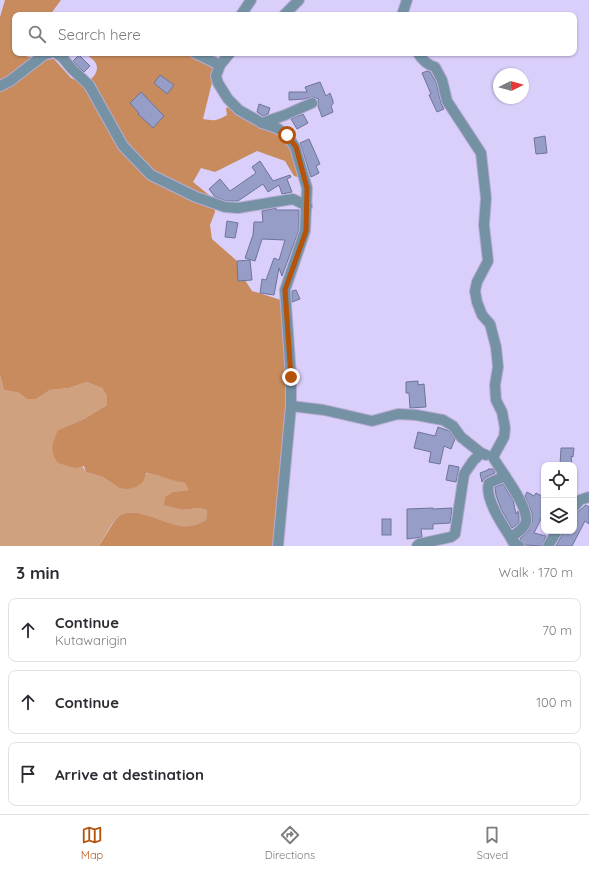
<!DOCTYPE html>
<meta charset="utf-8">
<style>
body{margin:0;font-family:Quicksand,sans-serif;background:#f7f7f7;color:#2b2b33}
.controls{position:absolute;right:12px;bottom:12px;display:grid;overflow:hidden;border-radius:8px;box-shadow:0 1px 3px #0004}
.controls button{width:36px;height:36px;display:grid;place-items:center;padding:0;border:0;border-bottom:1px solid #e1e1e2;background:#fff;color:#2b2b33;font:20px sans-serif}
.compass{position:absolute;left:493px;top:68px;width:36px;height:36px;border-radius:50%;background:#fff;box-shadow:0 1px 3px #0004;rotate:85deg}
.stop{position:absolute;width:12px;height:12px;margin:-9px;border:3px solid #b45309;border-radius:50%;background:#fff}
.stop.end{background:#b45309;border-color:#fff;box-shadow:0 1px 4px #0008}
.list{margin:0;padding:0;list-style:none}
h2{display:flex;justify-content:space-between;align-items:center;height:52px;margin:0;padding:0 16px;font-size:17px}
h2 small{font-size:13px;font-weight:400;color:#7c7c81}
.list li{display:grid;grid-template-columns:26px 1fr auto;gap:12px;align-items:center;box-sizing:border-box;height:64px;margin:0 8px 8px;padding:0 8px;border:1px solid #e1e1e2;border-radius:8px}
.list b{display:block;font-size:15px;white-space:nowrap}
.list p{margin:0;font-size:13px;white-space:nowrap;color:#7c7c81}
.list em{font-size:13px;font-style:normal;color:#7c7c81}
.icon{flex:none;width:22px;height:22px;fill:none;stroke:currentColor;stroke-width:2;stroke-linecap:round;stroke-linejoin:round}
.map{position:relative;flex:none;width:589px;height:546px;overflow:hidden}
.search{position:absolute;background:#fff;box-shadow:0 1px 3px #0004;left:12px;right:12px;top:12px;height:44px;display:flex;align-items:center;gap:10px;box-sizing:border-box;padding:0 14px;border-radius:8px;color:#7c7c81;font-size:15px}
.sheet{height:268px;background:#fff}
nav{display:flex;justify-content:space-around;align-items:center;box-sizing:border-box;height:56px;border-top:1px solid #e1e1e2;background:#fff;font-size:11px;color:#7c7c81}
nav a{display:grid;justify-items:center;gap:2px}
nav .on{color:#b45309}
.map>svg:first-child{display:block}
</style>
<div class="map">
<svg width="589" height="546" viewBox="0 0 589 546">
<rect width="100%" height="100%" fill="#dacefa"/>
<path fill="#d0a17f" d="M0,375L4,390L21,393L36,399L50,390L69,388L87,382L102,388L107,396V405L84,419L58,430L86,472L103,477L119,488C127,483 136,477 144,474C153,471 174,481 185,483L190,490L172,492L165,497V505L182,510L199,508L207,510L206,520C201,522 195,526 189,526C169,529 134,502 118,517C111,523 104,538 99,546H0Z"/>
<path fill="#c88b5d" d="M5,0H61L50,15L39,12L38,15H15V53H23L25,56L43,60L54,59L71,78L85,84C92,79 101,71 95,62C93,59 88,56 85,53H188L194,54L216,66L203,119C214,121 217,121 227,115L226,108L230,107L284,136L292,151L299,172L298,177L294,176L285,161L257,151L215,172L201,168L193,182L214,199L215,212L210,225L212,239L237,261L241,274L252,291L281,300L287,383L285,421L274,546H99C104,539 112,523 118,517C134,502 170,529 189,526C195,526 201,522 206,520L207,510L199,508L182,510L164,505L165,497L172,492L189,490L185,483C171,481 159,474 146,473L143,482L136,487L128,489L119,488L103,477L86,472L84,466L75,468L58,463C49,449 52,445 58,430L84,419L107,405V396L102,388L87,382L69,388L50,390L36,399H27L20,393L4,390L0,375V17Z"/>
<g fill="#969dc7" stroke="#6e749c">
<polygon points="79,55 90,66 84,72 73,61"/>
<polygon points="427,71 430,72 436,82 441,103 444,109 437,112 429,95 431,94 422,73"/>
<polygon points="160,75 174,85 167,94 154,83"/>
<polygon points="320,82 326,96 330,93 333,101 333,104 331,106 333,112 322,117 318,106 318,100 319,99 313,97 304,99 289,100 289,92 307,92 305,87"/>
<polygon points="141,92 164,116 153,128 138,114 139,113 130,103"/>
<polygon points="259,104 270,108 268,114 263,116 257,112"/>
<polygon points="303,114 308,123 297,129 291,119"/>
<polygon points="545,136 547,153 536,154 534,138"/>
<polygon points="309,139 320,164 316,166 319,173 311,177 300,143"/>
<polygon points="260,161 273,181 290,175 291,177 287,179 292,192 282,194 279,185 268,192 263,184 238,201 226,201 215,197 209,189 220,179 230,191 233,189 256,173 252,167"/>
<polygon points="276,208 276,210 299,210 299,230 282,276 279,268 274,295 260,293 262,279 266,280 274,258 279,260 285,240 262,239 255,261 245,258 253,235 254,222 263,222 262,211"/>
<polygon points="227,221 238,223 235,238 225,237"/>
<polygon points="250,260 252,280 238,281 237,261"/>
<polygon points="296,290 300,299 292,302 292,291"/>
<polygon points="418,381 418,385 424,384 426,407 410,408 409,393 406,393 406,382"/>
<polygon points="438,427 449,431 455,439 451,449 444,446 440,464 429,462 431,452 414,448 418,432 435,436"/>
<polygon points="561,448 574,448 573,457 571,456 572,465 560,465"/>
<polygon points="449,465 459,467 456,482 446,480"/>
<polygon points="488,469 493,469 495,473 486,477 482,482 480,473 488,470"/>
<polygon points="503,484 513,500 516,514 518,511 519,516 519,523 512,528 501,509 496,495 495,487"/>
<polygon points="527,492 534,496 536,493 544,497 544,513 534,533 546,536 542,546 525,545 520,539 529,530 532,522 532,513 525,496"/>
<polygon points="586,505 589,507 589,524 585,521 572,546 556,546 564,531 574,531 574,515"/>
<polygon points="433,508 433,509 452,508 450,523 433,524 433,529 421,529 422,537 407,539 407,509"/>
<rect x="382" y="519" width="9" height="16"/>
</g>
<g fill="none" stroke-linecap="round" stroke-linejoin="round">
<g stroke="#b7add3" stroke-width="12">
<g id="minor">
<polyline points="241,15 251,0"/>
<polyline points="284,15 299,0"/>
<polyline points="402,15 407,0"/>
<polyline points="56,53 62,57 72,69 89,85 123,146 151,175 196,197 225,207 238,208 293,199 307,206"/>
<polyline points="195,53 220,65"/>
<polyline points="230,53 220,65 216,76 218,83 228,99 239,110 262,123 277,128 287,135 295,147 307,188 305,231 285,290 291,377 291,406 278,546"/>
<path d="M418,53C422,60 428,65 435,67L442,80L447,101L481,153L486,198L484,225L488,261L477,282L475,291L477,302L482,315L490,324L496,347L498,367L495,385L496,400L502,412L505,428L504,437L493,457C501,472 529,506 526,522C525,528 515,534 511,538L513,542L519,546"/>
<polyline points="0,86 10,81 45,54 50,53"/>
<polyline points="262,123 285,115 312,103"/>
<polyline points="291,406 324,410 372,421 398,414 416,415 443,420 453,426 461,437 481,453"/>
<path d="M505,476L489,483C484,498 503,526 511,538"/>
<polyline points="574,507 580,500 589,497"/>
<polyline points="417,546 419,544 451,537 455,534 464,474 473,461 481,453 486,455"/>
<polyline points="548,546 557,531"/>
</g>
</g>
<use href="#minor" stroke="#7592a5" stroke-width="10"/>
</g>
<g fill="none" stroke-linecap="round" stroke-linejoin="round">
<polyline stroke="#b45309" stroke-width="5" points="287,135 296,147 307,188 306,231 285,290 291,377"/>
</g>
</svg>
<div class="controls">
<button><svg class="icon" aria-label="locate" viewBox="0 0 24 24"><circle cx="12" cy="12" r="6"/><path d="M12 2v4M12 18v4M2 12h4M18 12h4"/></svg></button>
<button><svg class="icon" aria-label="layers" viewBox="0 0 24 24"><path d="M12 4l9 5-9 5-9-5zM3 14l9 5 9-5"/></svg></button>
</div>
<svg class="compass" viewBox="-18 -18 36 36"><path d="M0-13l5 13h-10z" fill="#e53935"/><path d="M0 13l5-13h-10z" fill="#7c7c81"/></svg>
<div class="stop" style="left:287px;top:135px"></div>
<div class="stop end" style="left:291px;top:377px"></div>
<div class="search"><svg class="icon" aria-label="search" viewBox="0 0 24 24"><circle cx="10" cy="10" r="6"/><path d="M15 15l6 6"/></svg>Search here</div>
</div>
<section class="sheet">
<h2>3 min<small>Walk · 170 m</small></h2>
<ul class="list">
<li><svg class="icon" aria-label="ahead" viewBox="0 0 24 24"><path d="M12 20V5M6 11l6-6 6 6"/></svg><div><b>Continue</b><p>Kutawarigin</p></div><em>70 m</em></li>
<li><svg class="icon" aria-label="ahead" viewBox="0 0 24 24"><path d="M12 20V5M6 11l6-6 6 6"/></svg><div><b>Continue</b></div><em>100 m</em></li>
<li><svg class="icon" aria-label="arrive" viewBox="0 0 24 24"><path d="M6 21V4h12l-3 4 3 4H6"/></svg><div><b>Arrive at destination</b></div></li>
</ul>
</section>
<nav>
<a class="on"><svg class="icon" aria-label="map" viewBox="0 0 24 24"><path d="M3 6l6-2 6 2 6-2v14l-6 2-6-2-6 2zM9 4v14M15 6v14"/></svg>Map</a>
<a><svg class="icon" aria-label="directions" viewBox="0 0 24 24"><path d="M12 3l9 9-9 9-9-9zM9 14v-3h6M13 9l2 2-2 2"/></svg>Directions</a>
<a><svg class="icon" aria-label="saved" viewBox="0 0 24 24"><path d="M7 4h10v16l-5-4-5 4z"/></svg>Saved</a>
</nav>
